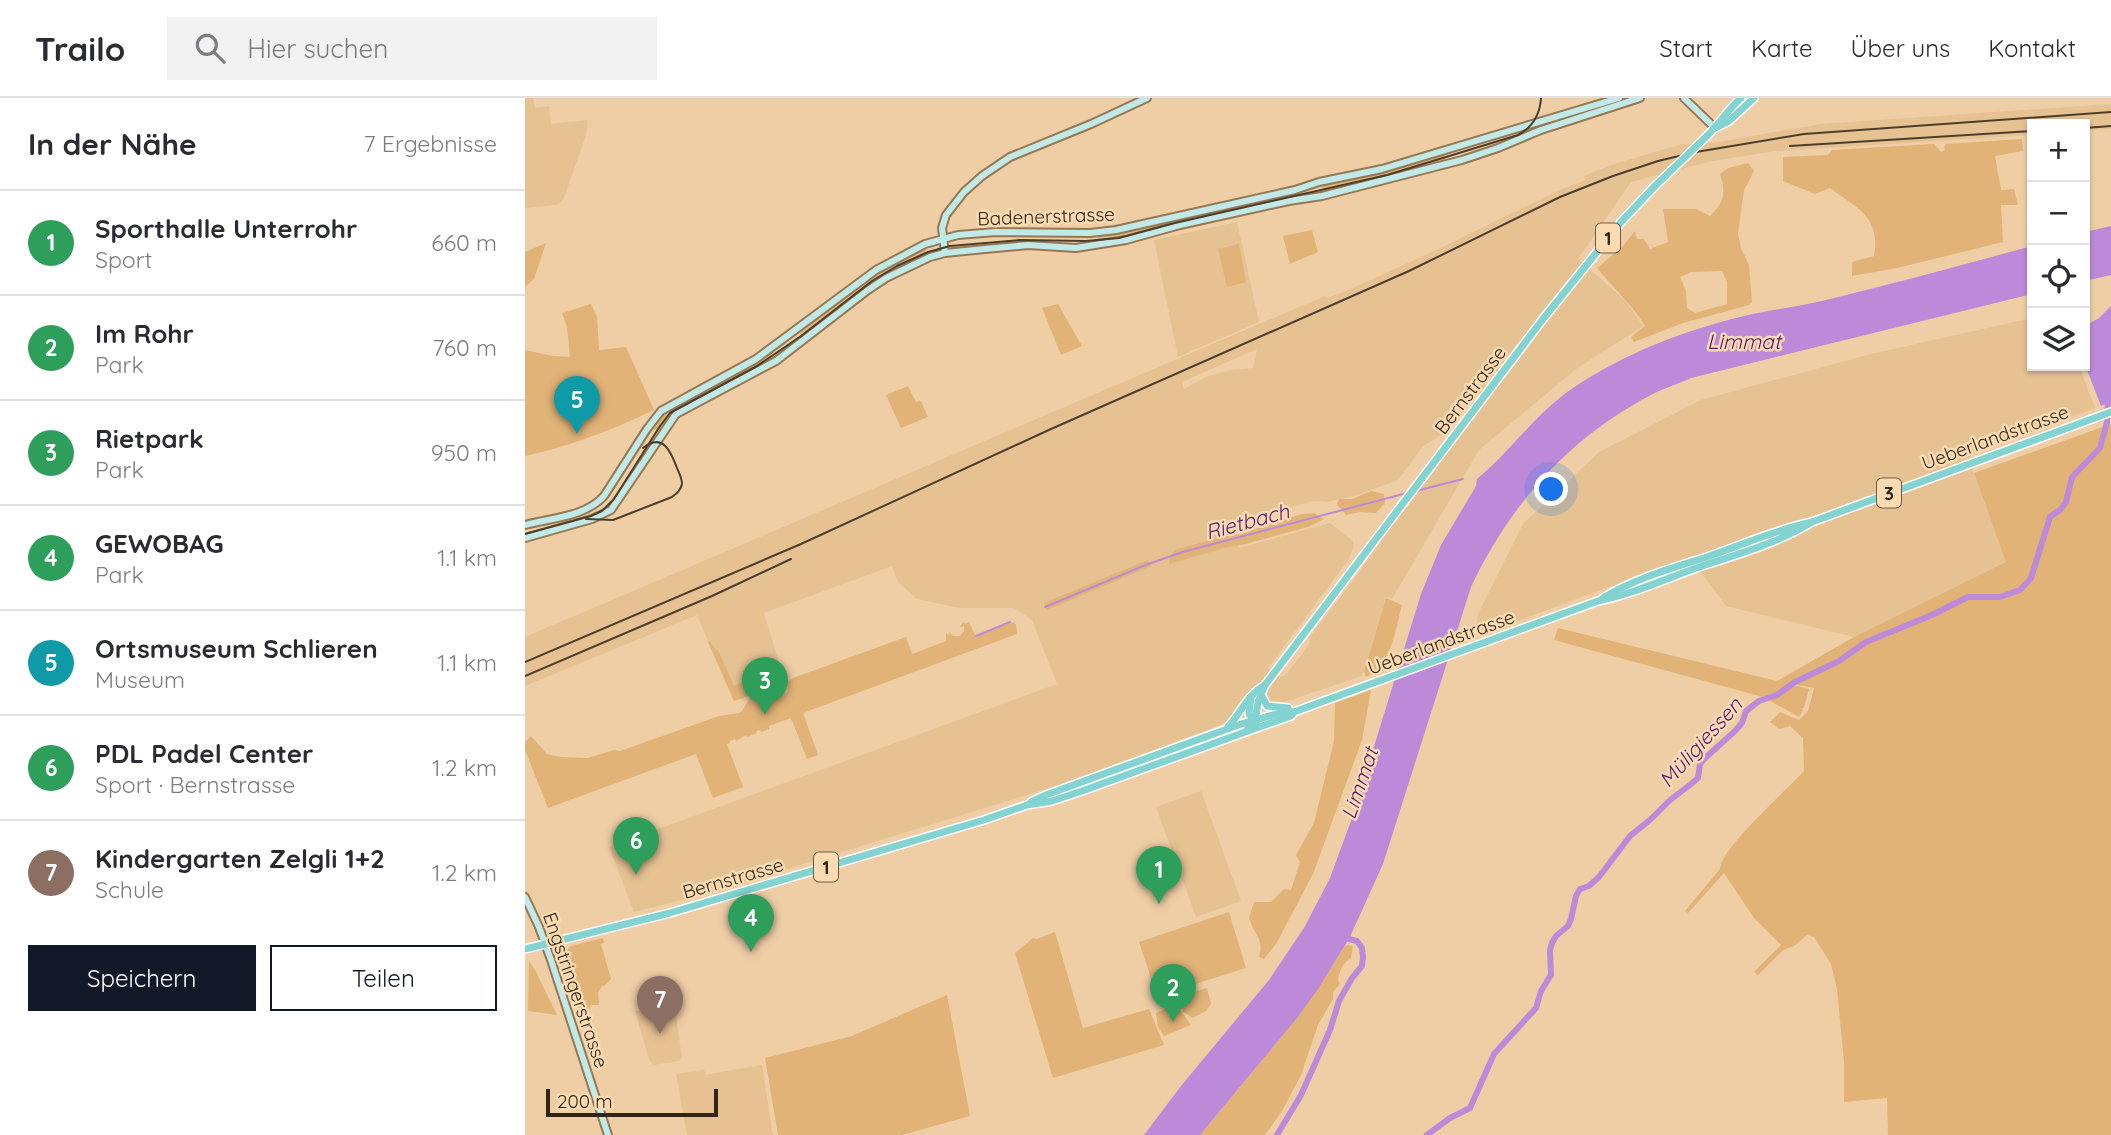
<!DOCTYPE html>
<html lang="de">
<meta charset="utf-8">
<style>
body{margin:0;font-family:Quicksand,sans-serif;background:#f2f2f3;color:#2b2b33}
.controls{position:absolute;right:21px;top:21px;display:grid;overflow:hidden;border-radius:0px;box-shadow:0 2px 5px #0004}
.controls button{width:63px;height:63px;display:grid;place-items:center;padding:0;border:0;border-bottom:2px solid #e1e1e2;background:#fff;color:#2b2b33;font:35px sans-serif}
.scale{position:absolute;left:21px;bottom:18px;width:172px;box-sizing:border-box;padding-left:7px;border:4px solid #312515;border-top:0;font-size:19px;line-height:24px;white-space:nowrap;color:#312515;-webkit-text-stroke:5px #fcdbb2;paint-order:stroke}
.you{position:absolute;left:1027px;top:392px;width:24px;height:24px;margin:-18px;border:5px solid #fff;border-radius:50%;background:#1a73e8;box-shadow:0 0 0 10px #1a73e833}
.badge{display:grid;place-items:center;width:46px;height:46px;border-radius:50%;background:#111827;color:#fff;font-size:23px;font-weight:700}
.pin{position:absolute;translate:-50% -58px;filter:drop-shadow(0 2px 4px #0008)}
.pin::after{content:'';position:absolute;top:37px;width:24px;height:21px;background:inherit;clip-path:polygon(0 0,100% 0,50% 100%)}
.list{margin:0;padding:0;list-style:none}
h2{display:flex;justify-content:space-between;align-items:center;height:91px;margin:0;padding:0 28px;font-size:30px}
h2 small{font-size:23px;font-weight:400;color:#7c7c81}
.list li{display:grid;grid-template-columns:46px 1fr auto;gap:21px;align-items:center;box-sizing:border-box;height:105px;padding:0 28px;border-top:2px solid #e1e1e2}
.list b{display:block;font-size:26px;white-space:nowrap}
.list p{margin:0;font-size:23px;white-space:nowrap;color:#7c7c81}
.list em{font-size:23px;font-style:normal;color:#7c7c81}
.actions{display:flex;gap:14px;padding:21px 28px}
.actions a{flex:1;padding:16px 0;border:2px solid #111827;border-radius:0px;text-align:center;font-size:24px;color:#111827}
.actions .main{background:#111827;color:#fff}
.icon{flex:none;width:38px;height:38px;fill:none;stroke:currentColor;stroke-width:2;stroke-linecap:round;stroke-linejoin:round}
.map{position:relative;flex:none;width:1586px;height:1037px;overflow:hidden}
header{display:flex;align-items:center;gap:42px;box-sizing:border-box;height:98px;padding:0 35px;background:#fff;border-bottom:2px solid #e1e1e2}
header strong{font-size:33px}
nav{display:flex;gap:38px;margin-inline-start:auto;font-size:24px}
.search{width:490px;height:63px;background:#f2f2f3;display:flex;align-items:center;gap:18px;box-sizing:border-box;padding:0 24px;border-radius:0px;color:#7c7c81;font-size:26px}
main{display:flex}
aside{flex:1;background:#fff}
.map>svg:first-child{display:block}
</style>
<header>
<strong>Trailo</strong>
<div class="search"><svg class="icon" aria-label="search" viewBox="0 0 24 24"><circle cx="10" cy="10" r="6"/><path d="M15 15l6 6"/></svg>Hier suchen</div>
<nav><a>Start</a><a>Karte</a><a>Über uns</a><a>Kontakt</a></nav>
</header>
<main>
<aside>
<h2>In der Nähe<small>7 Ergebnisse</small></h2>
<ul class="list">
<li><span class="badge" style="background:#2e9e5b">1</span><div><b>Sporthalle Unterrohr</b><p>Sport</p></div><em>660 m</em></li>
<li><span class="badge" style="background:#2e9e5b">2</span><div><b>Im Rohr</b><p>Park</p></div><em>760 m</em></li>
<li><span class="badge" style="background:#2e9e5b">3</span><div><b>Rietpark</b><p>Park</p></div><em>950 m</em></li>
<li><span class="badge" style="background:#2e9e5b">4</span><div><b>GEWOBAG</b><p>Park</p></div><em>1.1 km</em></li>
<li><span class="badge" style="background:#0f9aa8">5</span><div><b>Ortsmuseum Schlieren</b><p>Museum</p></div><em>1.1 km</em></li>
<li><span class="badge" style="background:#2e9e5b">6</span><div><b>PDL Padel Center</b><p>Sport · Bernstrasse</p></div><em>1.2 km</em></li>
<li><span class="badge" style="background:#8d6e63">7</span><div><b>Kindergarten Zelgli 1+2</b><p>Schule</p></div><em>1.2 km</em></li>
</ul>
<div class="actions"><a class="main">Speichern</a><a>Teilen</a></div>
</aside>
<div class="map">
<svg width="1586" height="1037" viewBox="0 0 1586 1037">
<rect width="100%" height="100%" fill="#efcea6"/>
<g fill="#e6c192" fill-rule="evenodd">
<polygon points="0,0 8,0 10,10 24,8 26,26 63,22 61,37 39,100 36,104 30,107 0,110"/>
<path d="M1586,6V31L1560,33V26H1507V37L1251,53L1187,63L1106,84L1053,161L1100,202L1118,228L1051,271L954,352L867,501L861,499L837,578L733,613L534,687L191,793L109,814L84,749L532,586L507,522L489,510H435L392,501L373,484L367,468L239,515L259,581L209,603L172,517L0,588V539L800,198L802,200L828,190L922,147L1032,93L1061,82L1059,78L1089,66L1157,46L1188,45L1295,26ZM732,251L728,270L707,272L683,278L659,291L657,284ZM952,296L961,304L872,419L833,476L784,540L785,545L761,577L755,579L743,570L823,462L829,448L827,442L805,425L714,450L707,425L789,403L802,404L832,397L873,382L898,348L922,334Z"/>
<polygon points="712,124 734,224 653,259 629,142"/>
<polygon points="1507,220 1507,268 1554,268 1570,310 1445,357 1449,376 1482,464 1329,539 1201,508 1165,459 952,538 951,528 953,516 998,426 1074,354 1176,302 1346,256"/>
<polygon points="676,693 716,803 671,819 631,709"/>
<polygon points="146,912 151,918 157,960 154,963 128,967 124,961 110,913"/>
<polygon points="235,967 237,967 248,1037 162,1037 151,976 179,972 181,977"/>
</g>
<g fill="#e1b377" fill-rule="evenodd">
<path d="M1497,41L1498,53L1470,58L1476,92L1489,91L1493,107H1476L1478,144L1372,170L1327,178V164L1349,158C1356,119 1333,111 1305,90L1290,96L1258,83V59L1303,57L1307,52L1409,46L1416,54L1420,52L1419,48L1421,46Z"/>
<polygon points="918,54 922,64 798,95 797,87 851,75"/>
<path d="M1223,65L1229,73L1219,92L1213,136L1216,150L1224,167L1227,204L1224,207L1158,225L1109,244L1106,239L1120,228C1107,206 1088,190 1072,170L1096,150L1110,133L1112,141H1119L1125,151L1143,144L1138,111H1171L1185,118C1200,103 1201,95 1195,76L1203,70ZM1197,173L1202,184V206L1170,215L1162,210L1161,193L1155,179L1166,174Z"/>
<polygon points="776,92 778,93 777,98 604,139 572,143 574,137 606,133 630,125"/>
<polygon points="787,132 793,154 765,166 758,138"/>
<polygon points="21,145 9,181 0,189 0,154"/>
<polygon points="714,146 721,184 702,189 693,151"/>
<polygon points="399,149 402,157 382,165 348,184 279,240 274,232 352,175"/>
<path d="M66,206L72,219L74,252L101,249L129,312C87,332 46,348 0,358V252L28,258L45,259L42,229L37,215Z"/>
<polygon points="533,206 557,248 536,257 517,210"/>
<polygon points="245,253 250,260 151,313 135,335 125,329 136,315"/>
<polygon points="383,288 391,304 396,303 403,319 376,330 361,297"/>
<path d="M1586,326V1037H1363L1362,1000L1319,1004V964L1312,891L1306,866L1289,839L1282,837L1269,848L1258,852L1233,877L1229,874L1256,847L1229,820L1199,775L1163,815L1160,813L1195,771C1195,751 1262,692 1279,673L1278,640L1265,628L1254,631L1245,624L1255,614L1274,622L1283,613L1289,590L1261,585L1284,591L1279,610H1277L1278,612L1274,619L1238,599L1029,542L1033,530L1252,583L1329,539L1481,464L1449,375Z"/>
<polygon points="846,393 859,396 860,405 851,415 835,414 821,417 812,406 814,401 827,401"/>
<polygon points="789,415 799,421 783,429 717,447 706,448 644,466 646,457 650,452 706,436 714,437 743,426 777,416"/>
<polygon points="623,462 626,468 522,512 519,505"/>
<path d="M861,500L877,507C870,532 867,567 841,579L839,573Z"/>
<polygon points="438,524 440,526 444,524 451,539 487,524 491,526 492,536 278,615 293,657 282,661 266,620 244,628 244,631 236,634 235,632 231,633 232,635 222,639 221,637 211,643 210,641 205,643 205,645 202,646 218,689 188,700 171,656 23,710 0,652 0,644 6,638 22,656 35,659 63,660 89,652 95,653 194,618 214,615 217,613 225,600 251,591 259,596 263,594 262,584 268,580 381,539 387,556 421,543 421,535 425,538 424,534 428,538 435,538 439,533 439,528 435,529"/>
<polygon points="185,543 191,552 193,552 209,588 218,584 221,591 248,579 249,584 260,582 258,586 209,603 183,544"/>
<path d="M846,592L837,642L788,776L751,846L739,861L734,859C740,842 728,835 724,820L729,804H746L759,791L766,792L775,764L771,757L789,725L809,643L810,605Z"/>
<polygon points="704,814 721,870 632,898 614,844"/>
<polygon points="530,834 558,930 624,911 639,947 528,980 490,855 508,840 512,841"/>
<polygon points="78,840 79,845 76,846 86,881 79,888 77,888 73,895 74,907 66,907 61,915 54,917 39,859 39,854 46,848"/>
<path d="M824,847L828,848L826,860C817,865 815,872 813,882L815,886L808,894V901L793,927L776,977L757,1013L740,1037H675C726,975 779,916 820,848Z"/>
<polygon points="4,863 10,872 32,917 3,913"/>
<polygon points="682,890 686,906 681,913 668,920 658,914 657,897"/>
<polygon points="422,897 445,1018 377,1037 253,1037 240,960 327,938"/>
<polygon points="651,906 666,927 639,938 633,929 631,915"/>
</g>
<g fill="#bd8ad9">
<polygon points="1586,128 1586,177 1560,183 1560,134"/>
<path d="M1507,148V196L1166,280C1153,286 1139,290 1126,297C1044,340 985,406 946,489L858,766L824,841L793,891L772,920L675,1037H619L656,988L744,882L779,830L805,780L827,720L896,496L916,447L951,388L952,381C986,353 1011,315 1048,290C1098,256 1160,232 1219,218C1244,212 1271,209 1297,203C1367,186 1437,167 1507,148Z"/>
<polygon points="1586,208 1586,303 1576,308 1560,267 1560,228 1574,220"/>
</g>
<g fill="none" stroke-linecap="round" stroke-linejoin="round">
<g stroke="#bd8ad9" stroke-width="2">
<polyline points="891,393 938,381"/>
<polyline points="520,509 623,466 658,454 882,395"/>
<polyline points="451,538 485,524"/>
</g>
<g stroke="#bd8ad9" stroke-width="6">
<polyline points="752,1037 776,997 805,932 814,903 827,880 837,868 838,859 837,850 832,843 824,841"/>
<polyline points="902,1037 925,1020 945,1010 969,956 1011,910 1016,893 1026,877 1025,852 1027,845 1031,838 1043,828 1046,821 1051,798 1055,791 1064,788 1074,779 1105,738 1126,721 1144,703 1166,686 1173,680 1175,666 1179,661 1210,633 1217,625 1221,613 1234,603 1252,597 1270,584 1314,563 1341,544 1407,517 1443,499 1475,499 1495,492 1506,480 1525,419 1536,411 1541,404 1547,379 1575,350 1582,324 1583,301 1586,296"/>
</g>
<g stroke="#967852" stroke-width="10">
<g id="secondary">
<polyline points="1159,0 1190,30"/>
<polyline points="420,155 417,130 421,117 439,94 457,78 485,59 566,26 622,0"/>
<path d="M0,427C26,420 60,419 79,398L122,331L136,313L231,261L351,172L400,146L433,137L471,134L565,135L591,132L770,92L794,84L857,71L1094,0"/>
<polyline points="0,440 67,421 86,412 151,316 251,263 343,192 361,180 405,159 420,155 460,151 503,147 551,150 601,142 655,127 764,103 797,98 937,62 973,50 1016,32 1115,0"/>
<polyline points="0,799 14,829 26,862 83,1037"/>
</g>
</g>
<g stroke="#fff" stroke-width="10">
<g id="primary">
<polyline points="1190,30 1204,23 1229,0"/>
<path d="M1182,38C1194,26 1203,12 1216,0"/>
<path d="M1078,500C1109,481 1144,471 1179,460C1215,448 1249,432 1287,424L1586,314"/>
<polyline points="736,596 742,608 763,610"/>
<polyline points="726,599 724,616 731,625"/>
<path d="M703,629C716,615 722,597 740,587"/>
<polyline points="722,632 731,618 733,604 740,587 1018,221 1097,123 1130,88"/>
<polyline points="506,704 521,697 716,626 762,613 769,614"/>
<path d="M0,851L145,815L459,722L502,707L527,703L557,693L737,628L766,618L769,614L1073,503C1107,496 1138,482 1171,470C1210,457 1251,446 1287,424"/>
</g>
</g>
<use href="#secondary" stroke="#c1e9e8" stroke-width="6"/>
<use href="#primary" stroke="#83d3d1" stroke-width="7"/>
<g stroke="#4d3e2b" stroke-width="2">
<path d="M61,421L88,422L147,399C152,395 156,392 157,386C157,380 154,375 152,370C146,354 138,334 118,350"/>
<path d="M0,436L66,418L77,413L89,401L135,328L145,315L232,268L276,238L347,183L372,168L403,154L425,148L495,142L561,143L594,140L650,125L862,77L993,37C1008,29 1015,17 1016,0"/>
</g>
<g stroke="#4d3e2b" stroke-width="2">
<polyline points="1560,30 1586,28"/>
<polyline points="1265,48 1507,33"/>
<polyline points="0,564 276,446 526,331 884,173 1035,99 1088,78 1133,63 1171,54 1279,36 1586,14"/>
<polyline points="0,578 187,498 266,461"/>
</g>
<g stroke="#fff" stroke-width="10" stroke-linecap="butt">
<polyline id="primary-bridge" points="1130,88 1182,38"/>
</g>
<use href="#primary-bridge" stroke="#83d3d1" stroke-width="7"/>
</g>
<g text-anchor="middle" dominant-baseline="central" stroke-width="5" stroke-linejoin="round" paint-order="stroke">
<g fill="#fcdbb2" stroke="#6e5c44" stroke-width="2">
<rect x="1071" y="125.5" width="24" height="29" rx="5"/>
<rect x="1352" y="380.5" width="24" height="29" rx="5"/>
<rect x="289" y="754.5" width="24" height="29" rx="5"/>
</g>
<g font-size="18" font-weight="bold" fill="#312515">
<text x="1083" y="140">1</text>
<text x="1364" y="395">3</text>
<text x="301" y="769">1</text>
</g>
<g font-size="19" fill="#312515" stroke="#fcdbb2">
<text transform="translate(521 118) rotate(-2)">Badenerstrasse</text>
<text transform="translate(945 292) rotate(-53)">Bernstrasse</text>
<text transform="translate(1470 339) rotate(-20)">Ueberlandstrasse</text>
<text transform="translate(916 544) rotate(-20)">Ueberlandstrasse</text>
<text transform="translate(208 780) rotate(-16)">Bernstrasse</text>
<text transform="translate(51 892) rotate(71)">Engstringerstrasse</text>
</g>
<g font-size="21" font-style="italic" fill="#591675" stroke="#fcdbb2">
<text x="1219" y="243">Limmat</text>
<text transform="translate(722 423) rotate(-15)">Rietbach</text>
<text transform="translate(1175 644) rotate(-48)">Müligiessen</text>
<text transform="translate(834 685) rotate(-71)">Limmat</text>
</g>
</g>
</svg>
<div class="controls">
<button>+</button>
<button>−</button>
<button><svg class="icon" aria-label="locate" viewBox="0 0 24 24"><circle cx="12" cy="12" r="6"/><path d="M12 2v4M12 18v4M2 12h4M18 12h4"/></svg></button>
<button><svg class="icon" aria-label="layers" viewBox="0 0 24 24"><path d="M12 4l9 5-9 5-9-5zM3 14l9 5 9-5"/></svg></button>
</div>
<div class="scale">200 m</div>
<div class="you"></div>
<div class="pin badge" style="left:634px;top:806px;background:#2e9e5b">1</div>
<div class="pin badge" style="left:648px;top:924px;background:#2e9e5b">2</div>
<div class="pin badge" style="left:240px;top:617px;background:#2e9e5b">3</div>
<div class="pin badge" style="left:226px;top:854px;background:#2e9e5b">4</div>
<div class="pin badge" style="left:52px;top:336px;background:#0f9aa8">5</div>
<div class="pin badge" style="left:111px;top:777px;background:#2e9e5b">6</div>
<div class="pin badge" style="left:135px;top:936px;background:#8d6e63">7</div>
</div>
</main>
